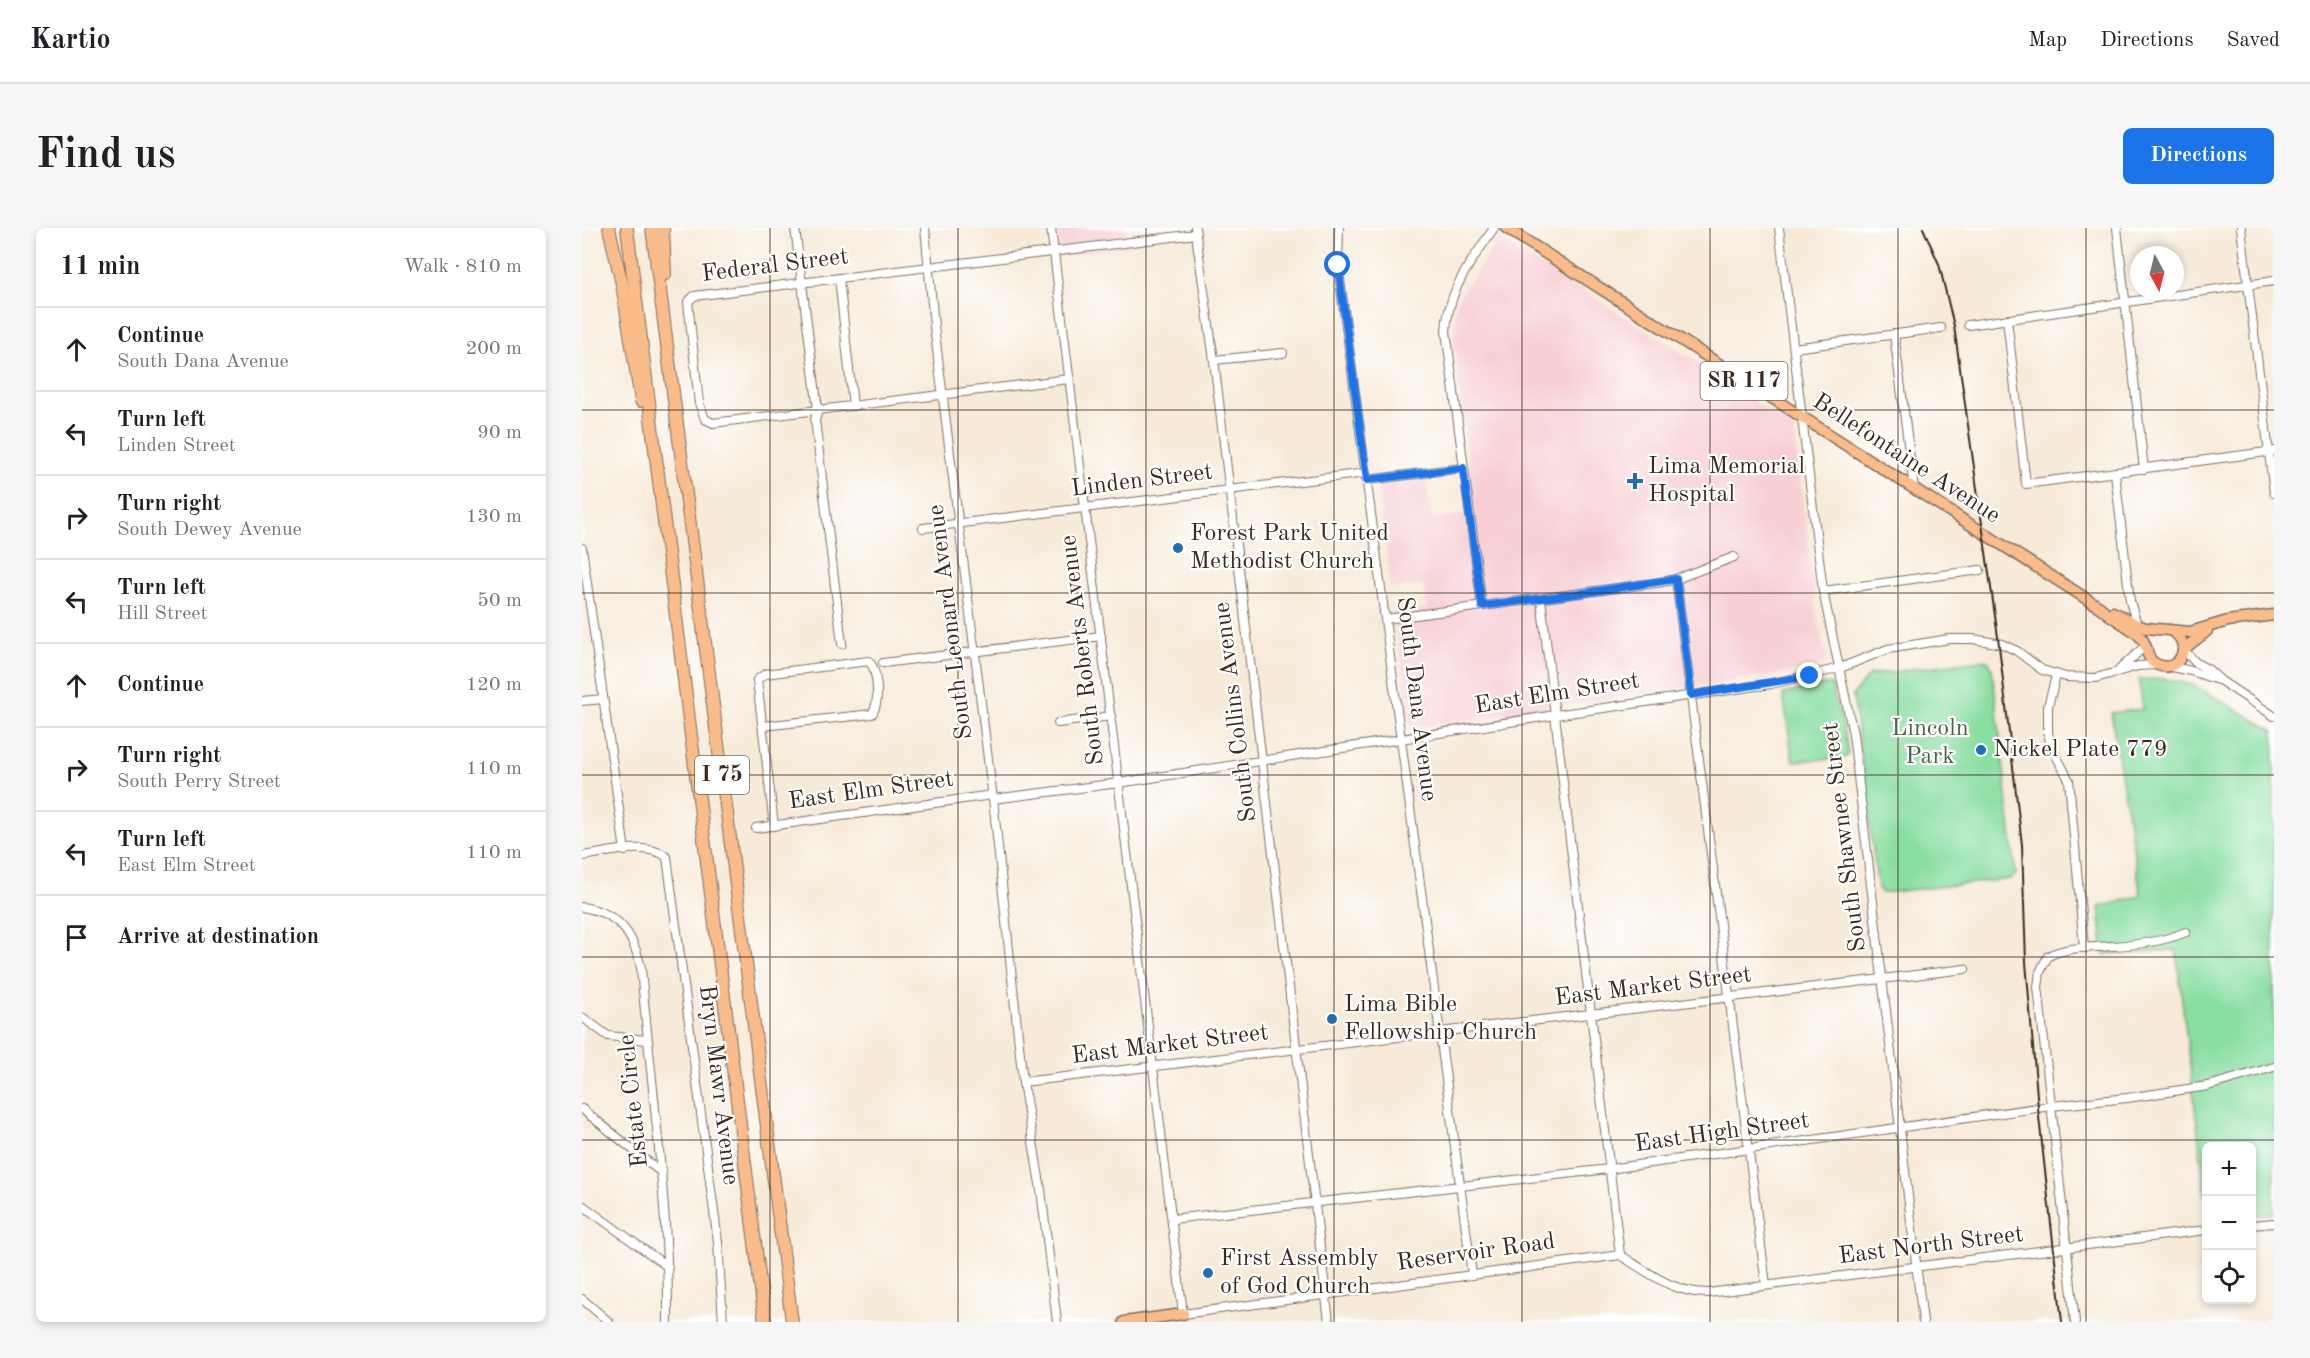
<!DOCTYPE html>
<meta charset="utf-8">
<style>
body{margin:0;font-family:"Old Standard TT",serif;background:#f6f6f6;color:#202124}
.controls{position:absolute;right:18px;bottom:18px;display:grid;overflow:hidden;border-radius:9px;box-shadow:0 3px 9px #0003}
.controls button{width:54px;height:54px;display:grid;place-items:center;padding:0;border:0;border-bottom:2px solid #e0e0e0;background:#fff;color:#202124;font:30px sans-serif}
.compass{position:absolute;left:1548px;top:18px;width:54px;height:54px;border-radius:50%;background:#fff;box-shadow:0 3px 9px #0003;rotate:173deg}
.stop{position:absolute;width:18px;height:18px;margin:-14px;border:4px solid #1a73e8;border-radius:50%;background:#fff}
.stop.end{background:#1a73e8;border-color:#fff;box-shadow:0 2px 6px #0008}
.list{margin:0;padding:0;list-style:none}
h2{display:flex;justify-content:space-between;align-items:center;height:78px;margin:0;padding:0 24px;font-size:26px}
h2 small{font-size:20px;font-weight:400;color:#757577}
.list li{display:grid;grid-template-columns:39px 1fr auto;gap:18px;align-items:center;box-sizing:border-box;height:84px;padding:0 24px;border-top:2px solid #e0e0e0}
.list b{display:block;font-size:22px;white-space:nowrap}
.list p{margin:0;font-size:20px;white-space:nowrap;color:#757577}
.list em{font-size:20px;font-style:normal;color:#757577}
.icon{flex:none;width:33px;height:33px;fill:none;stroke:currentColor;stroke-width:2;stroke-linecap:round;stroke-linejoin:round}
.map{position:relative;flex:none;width:1692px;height:1094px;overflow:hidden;border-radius:9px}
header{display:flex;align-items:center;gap:36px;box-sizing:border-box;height:84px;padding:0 30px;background:#fff;border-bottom:2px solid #e0e0e0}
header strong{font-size:28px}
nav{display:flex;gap:33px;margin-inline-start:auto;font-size:21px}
.intro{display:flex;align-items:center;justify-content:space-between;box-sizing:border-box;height:144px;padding:0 36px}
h1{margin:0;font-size:42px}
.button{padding:15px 27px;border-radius:9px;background:#1a73e8;color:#fff;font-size:21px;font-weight:700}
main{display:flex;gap:36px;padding:0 36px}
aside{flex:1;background:#fff;border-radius:9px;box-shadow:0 3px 9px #0003}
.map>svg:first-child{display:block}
</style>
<header>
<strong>Kartio</strong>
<nav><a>Map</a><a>Directions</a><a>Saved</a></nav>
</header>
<div class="intro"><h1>Find us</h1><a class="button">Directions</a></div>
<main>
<aside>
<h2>11 min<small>Walk · 810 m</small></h2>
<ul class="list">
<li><svg class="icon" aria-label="ahead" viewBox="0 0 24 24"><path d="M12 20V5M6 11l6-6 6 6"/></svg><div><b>Continue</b><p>South Dana Avenue</p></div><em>200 m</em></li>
<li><svg class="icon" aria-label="left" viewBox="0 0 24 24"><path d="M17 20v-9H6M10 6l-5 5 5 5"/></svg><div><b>Turn left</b><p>Linden Street</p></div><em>90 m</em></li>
<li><svg class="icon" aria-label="right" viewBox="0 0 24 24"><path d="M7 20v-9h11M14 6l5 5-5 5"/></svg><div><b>Turn right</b><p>South Dewey Avenue</p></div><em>130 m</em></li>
<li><svg class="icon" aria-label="left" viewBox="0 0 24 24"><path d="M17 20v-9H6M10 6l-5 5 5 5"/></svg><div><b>Turn left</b><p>Hill Street</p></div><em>50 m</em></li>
<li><svg class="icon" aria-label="ahead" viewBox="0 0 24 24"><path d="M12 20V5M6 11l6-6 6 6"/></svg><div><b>Continue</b></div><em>120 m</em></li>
<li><svg class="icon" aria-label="right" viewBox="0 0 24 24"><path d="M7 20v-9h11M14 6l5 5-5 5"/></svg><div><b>Turn right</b><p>South Perry Street</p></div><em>110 m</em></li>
<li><svg class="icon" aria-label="left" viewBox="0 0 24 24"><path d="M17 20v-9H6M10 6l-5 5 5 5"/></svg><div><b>Turn left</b><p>East Elm Street</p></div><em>110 m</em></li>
<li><svg class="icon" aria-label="arrive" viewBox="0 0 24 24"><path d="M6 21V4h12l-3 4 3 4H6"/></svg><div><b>Arrive at destination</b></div></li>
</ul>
</aside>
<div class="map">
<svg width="1692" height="1094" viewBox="0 0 1692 1094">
<rect width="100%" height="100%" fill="#fff"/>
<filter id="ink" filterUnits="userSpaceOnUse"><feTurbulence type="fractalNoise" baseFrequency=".0167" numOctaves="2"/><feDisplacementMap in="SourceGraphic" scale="12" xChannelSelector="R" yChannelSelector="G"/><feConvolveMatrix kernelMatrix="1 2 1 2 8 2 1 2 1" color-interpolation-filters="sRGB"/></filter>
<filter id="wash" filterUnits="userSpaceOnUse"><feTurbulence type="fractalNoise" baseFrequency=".008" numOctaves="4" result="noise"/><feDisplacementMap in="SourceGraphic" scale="24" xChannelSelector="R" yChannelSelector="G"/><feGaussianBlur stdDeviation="1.35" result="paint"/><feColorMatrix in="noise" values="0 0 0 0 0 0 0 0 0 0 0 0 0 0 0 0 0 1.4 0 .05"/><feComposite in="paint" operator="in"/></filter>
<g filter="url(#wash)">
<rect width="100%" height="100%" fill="#f7ead8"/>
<g fill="#f7cfd4">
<polygon points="475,0 544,0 546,18 479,28"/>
<polygon points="916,10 1167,166 1174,175 1208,197 1212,202 1235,388 1245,430 1243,435 1210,444 828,500 813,385 845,381 842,357 809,360 795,256 844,250 850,291 893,285 871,110 872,91 875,72"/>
</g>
<g fill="#89dea1" stroke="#628460" stroke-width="1.5">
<polygon points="1399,432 1406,433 1410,440 1434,647 1428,651 1300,665 1296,660 1271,467 1287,447"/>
<polygon points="1557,451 1583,451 1611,457 1692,503 1692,985 1670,988 1670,918 1624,918 1624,971 1594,722 1522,726 1517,679 1559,668 1529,485 1561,481"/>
<path d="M1246,456L1250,457C1254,481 1265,502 1266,527L1261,530L1211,533L1201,466Z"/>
</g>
</g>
<g filter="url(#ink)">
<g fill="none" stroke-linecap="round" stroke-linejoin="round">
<g stroke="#7d6d5f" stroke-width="10">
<g id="minor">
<polyline points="213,0 236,182 233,192 260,416"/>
<polyline points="343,0 352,98 411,571 441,854 459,962 475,1094"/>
<polyline points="469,0 601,1086 1038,1027"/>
<polyline points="613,0 632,132 747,1094"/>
<polyline points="757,0 756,37 890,1047"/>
<polyline points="1197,0 1241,363 1271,506 1341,1094"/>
<polyline points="1535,0 1562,241"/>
<polyline points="1659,0 1692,265"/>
<polyline points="257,50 271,178"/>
<polyline points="1425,91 1444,256 1692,223"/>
<polyline points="1386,97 1692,53"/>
<polyline points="1312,106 1332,261"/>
<polyline points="1212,120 1359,100"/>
<polyline points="632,132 701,125"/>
<polyline points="487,151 131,195 123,191 117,175 106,74 112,68 614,6"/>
<polyline points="1533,245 1548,373 1555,397"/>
<polyline points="785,252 881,240"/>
<polyline points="341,300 784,245"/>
<polyline points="0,320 43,623"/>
<polyline points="1094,351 1184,1057"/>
<polyline points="1241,363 1398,342"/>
<polyline points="959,371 1038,1027"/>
<path d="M900,378L864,103C866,61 889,34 912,0"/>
<polyline points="804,391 1080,354 1094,351 1152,329"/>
<polyline points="1602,422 1614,435 1627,442 1639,453 1692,488"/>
<polyline points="301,435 519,408"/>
<polyline points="1585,438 1609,443 1636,452"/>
<polyline points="1538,441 1562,419"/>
<polyline points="1474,448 1466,478 1466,505 1469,518 1487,552 1502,720"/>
<polyline points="0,473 21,471"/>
<polyline points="476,495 529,488"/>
<path d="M181,498L290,486C298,475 296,443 287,433L183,446L175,452L192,598"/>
<polyline points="411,571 537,555 973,487 1189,456 1258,440 1306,421 1367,411 1391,411 1420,416 1435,423 1460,442 1484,449 1514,450 1556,438 1574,437"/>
<polyline points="174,600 410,567"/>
<path d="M0,628C26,625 63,613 85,629L136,1014L141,1094"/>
<path d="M0,679C37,685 51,705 59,740C69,858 87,975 86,1094"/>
<polyline points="0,789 26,808 65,812"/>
<polyline points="441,854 1383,741"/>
<polyline points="0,881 80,945"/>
<polyline points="0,977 86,1039"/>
<polyline points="590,991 1027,941 1469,878 1545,870 1626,858 1692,839"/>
<polyline points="1670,997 1692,995"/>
<path d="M1038,1027C1066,1044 1091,1065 1126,1065L1624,1002"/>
<polyline points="0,1071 27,1094"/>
<path d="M1493,1094L1456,759L1458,744L1466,728C1486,718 1508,720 1530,718C1556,717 1580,714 1604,704"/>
</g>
</g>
<g stroke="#7d6d5f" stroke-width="13">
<g id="major">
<path d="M924,0L1519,380C1530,391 1553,401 1560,411C1567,420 1563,432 1576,437C1598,446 1613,414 1588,402"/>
<polyline points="1531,384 1555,397 1564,400 1608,404 1646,393 1692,387"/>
<polyline points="1602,421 1625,403"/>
<polyline points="542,1094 601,1086"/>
</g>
</g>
<g stroke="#7d6d5f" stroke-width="14">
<g id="highway">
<polyline points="27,0 40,56 59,173"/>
<polyline points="45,0 183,1094"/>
<polyline points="70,0 210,1094"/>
<polyline points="81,0 83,46"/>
</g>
</g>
<use href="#minor" stroke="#fff" stroke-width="8"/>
<use href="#major" stroke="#f9bc8a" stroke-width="10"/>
<use href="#highway" stroke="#f9bc8a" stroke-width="12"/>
<polyline stroke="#3b2a1e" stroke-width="2" points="1341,0 1357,36 1372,98 1416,409 1440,617 1444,734 1456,880 1480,1094"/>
</g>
</g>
<g fill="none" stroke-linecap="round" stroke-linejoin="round" filter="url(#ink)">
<polyline stroke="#1a73e8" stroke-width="8" points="756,37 785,252 881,240 900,378 1001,365 1094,351 1109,467 1228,448"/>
</g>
<path fill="none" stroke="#3b2a1e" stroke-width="1.5" stroke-opacity="0.55" d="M188,0V1094M376,0V1094M564,0V1094M752,0V1094M940,0V1094M1128,0V1094M1316,0V1094M1504,0V1094M0,182H1692M0,365H1692M0,547H1692M0,729H1692M0,912H1692"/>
<g fill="#1f6fb2" stroke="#fff" stroke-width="2">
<path d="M1050 244h6v6h6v6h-6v6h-6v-6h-6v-6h6z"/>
<circle cx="596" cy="320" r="6"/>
<circle cx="1399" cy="522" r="6"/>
<circle cx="750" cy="791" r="6"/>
<circle cx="626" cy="1045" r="6"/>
</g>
<g text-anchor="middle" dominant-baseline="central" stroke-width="4.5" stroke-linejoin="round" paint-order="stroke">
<g fill="#fff" stroke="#766a62" stroke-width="1.5">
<rect x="1118.5" y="134" width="87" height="38" rx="4.5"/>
<rect x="113" y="528" width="54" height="38" rx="4.5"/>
</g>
<g font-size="22" font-weight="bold" fill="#3b2a1e">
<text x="1162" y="153">SR 117</text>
<text x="140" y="547">I 75</text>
</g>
<g font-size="24" fill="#3b2a1e" stroke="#fff">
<text transform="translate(193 38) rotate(-7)">Federal Street</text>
<text transform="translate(1324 231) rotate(33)">Bellefontaine Avenue</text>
<text transform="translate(560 253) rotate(-7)">Linden Street</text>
<text transform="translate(369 394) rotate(-97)">South Leonard Avenue</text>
<text transform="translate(501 422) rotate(-97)">South Roberts Avenue</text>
<text transform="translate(975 466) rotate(-9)">East Elm Street</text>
<text transform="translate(834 471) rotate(83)">South Dana Avenue</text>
<text transform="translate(654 484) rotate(-97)">South Collins Avenue</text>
<text transform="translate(289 563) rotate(-8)">East Elm Street</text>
<text transform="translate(1263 609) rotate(-97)">South Shawnee Street</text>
<text transform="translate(1071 759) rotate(-7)">East Market Street</text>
<text transform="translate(588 817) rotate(-7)">East Market Street</text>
<text transform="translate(136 857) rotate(83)">Bryn Mawr Avenue</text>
<text transform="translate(52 873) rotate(-96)">Estate Circle</text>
<text transform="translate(1140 905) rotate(-8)">East High Street</text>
<text transform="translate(1349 1018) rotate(-7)">East North Street</text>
<text transform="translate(894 1025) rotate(-8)">Reservoir Road</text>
</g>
<g font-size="24" fill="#3b2a1e" stroke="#fff" text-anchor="start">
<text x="1066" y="239">Lima Memorial<tspan x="1066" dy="28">Hospital</tspan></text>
<text x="608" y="306">Forest Park United<tspan x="608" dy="28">Methodist Church</tspan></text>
<text x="1411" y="522">Nickel Plate 779</text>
<text x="762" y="777">Lima Bible<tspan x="762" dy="28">Fellowship Church</tspan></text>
<text x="638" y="1031">First Assembly<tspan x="638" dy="28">of God Church</tspan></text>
</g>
<g font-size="24" fill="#526045" stroke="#fff">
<text x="1348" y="501">Lincoln<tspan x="1348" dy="28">Park</tspan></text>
</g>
</g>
</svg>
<div class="controls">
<button>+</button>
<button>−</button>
<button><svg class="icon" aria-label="locate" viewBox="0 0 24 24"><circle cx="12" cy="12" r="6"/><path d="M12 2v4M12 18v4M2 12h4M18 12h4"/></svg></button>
</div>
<svg class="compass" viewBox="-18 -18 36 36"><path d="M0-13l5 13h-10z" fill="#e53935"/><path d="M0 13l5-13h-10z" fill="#757577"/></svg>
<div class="stop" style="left:756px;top:37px"></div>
<div class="stop end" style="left:1228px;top:448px"></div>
</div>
</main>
